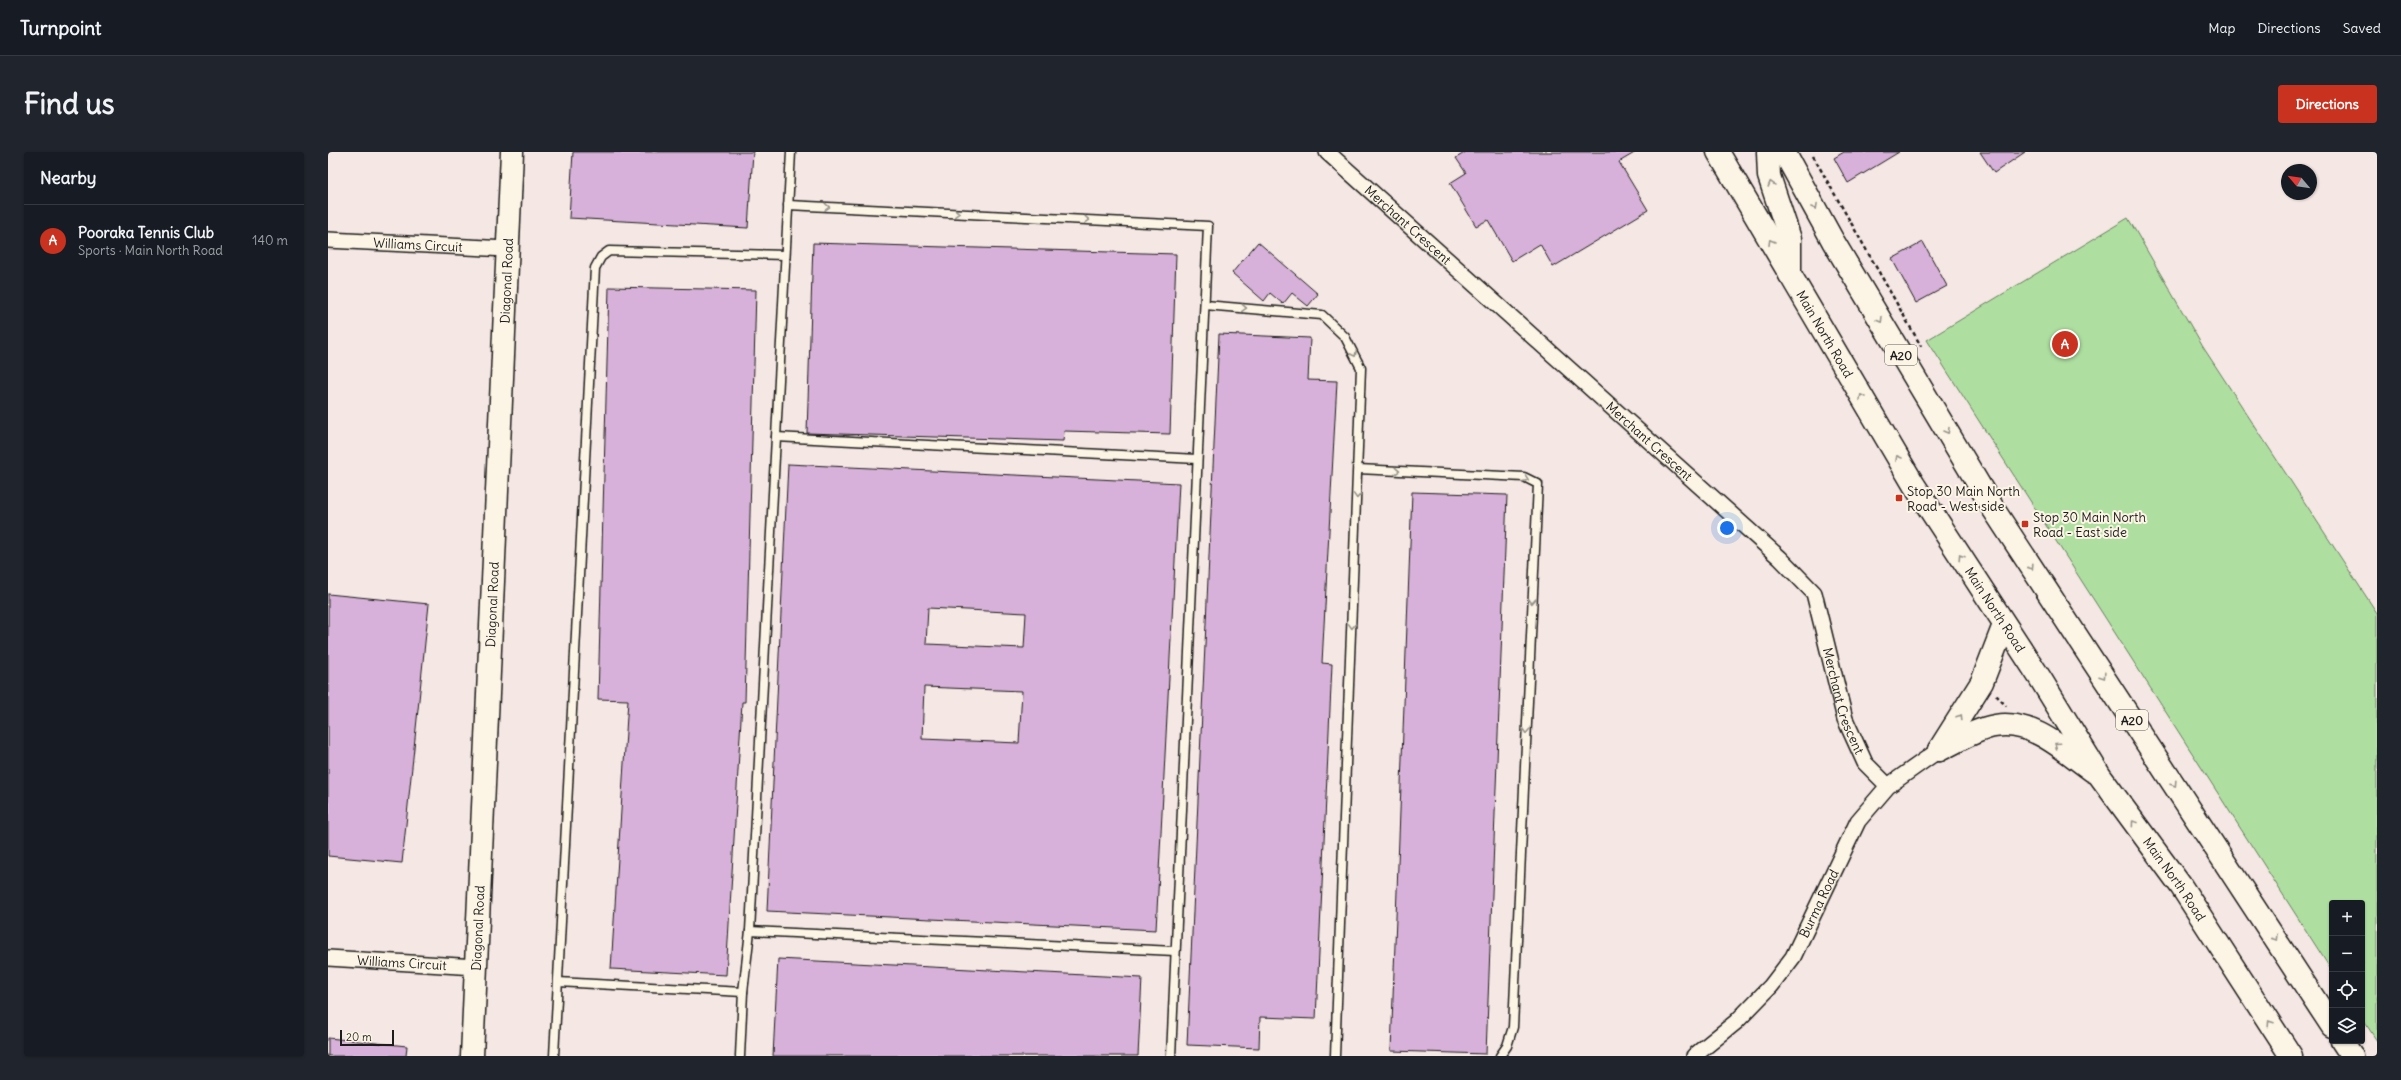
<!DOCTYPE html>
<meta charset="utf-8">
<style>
body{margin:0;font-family:Delius,sans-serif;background:#20242c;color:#f1f3f6}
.controls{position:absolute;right:12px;bottom:12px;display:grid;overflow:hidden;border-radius:4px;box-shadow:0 1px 3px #0004}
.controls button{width:36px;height:36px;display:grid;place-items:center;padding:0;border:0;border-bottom:1px solid #363941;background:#171b24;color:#f1f3f6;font:20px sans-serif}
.compass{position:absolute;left:1953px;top:12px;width:36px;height:36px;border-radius:50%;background:#171b24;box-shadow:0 1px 3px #0004;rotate:299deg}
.scale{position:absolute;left:12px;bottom:10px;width:54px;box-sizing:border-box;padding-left:4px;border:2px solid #1c1c1c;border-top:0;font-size:11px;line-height:14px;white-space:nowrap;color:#1c1c1c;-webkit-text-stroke:3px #fcf5e5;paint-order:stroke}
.you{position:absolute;left:1399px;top:376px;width:14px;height:14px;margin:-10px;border:3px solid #fff;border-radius:50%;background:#1a73e8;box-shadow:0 0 0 6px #1a73e833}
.badge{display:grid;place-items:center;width:26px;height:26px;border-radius:50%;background:#c8321e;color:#fff;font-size:13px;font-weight:700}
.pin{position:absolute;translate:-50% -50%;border:2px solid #fff;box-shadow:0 1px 4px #0006}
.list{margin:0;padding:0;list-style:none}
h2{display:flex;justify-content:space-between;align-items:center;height:52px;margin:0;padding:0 16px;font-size:17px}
h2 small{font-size:13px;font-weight:400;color:#9ea1a6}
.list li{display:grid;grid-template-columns:26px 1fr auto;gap:12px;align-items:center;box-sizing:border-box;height:72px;padding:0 16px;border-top:1px solid #363941}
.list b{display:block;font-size:15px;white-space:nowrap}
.list p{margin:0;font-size:13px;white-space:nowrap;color:#9ea1a6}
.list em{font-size:13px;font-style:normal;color:#9ea1a6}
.icon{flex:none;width:22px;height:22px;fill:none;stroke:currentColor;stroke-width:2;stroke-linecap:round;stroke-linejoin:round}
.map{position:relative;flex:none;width:2049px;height:904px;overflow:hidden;border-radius:4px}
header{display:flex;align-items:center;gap:24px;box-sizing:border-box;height:56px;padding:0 20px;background:#171b24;border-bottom:1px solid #363941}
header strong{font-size:19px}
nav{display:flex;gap:22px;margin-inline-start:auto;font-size:14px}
.intro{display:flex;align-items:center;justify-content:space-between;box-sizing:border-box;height:96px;padding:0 24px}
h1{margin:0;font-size:28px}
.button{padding:10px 18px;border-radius:4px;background:#c8321e;color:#fff;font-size:14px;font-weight:700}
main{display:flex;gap:24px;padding:0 24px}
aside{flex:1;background:#171b24;border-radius:4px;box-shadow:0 1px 3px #0004}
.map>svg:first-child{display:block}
</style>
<header>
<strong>Turnpoint</strong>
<nav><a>Map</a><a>Directions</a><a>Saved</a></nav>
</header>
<div class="intro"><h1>Find us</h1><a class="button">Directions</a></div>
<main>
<aside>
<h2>Nearby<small></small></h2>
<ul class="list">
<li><span class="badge">A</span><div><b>Pooraka Tennis Club</b><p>Sports · Main North Road</p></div><em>140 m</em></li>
</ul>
</aside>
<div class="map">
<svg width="2049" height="904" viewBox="0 0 2049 904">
<rect width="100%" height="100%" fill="#f5e7e3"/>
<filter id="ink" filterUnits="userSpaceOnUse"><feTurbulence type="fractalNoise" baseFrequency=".025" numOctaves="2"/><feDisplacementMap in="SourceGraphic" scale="8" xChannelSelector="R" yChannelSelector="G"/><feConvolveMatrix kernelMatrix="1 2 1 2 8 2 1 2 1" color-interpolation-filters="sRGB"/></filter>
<g filter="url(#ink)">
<polygon fill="#aedfa0" stroke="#657e5e" points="1800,66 1875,195 2049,461 2049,889 2034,866 2034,751 2004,751 2004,819 1599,188"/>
<g fill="#d7b1da" stroke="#1c1c1c" fill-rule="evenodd">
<polygon points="245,0 425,0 420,76 241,66"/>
<polygon points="1138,0 1308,0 1291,10 1320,58 1225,115 1212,92 1184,109 1160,68 1148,74 1122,31 1138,21 1128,6"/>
<polygon points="1516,0 1571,0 1520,31 1506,6"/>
<polygon points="1652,0 1697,0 1666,21"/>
<polygon points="930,90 990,142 980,154 964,141 955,152 942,141 936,149 904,121"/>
<polygon points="1595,90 1619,134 1588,151 1564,107"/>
<polygon points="485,91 848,102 842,282 736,279 735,289 479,281"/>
<polygon points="281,135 428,138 417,550 414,550 398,823 283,817 300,548 270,547"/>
<polygon points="891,182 982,186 980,228 1009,229 994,511 1004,512 988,867 932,865 931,896 859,893"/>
<path d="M460,312L851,331L828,778L439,759ZM600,456L698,461L696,496L598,492ZM596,535L694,539L691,591L594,587Z"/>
<polygon points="1084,340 1179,343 1158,902 1063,899"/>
<polygon points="0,442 101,452 74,711 0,704"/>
<polygon points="450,807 814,826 810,904 445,904"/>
<polygon points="0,886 79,894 78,904 0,904"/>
</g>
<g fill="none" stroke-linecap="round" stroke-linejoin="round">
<g stroke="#1c1c1c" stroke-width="11">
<g id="lane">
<polyline points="460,53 880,74 843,904"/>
<polyline points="877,153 994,163 1017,185 1033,216 1007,904"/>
<polyline points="448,285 869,307"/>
<polyline points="1030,317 1196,325 1210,332 1185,875 1179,894 1172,904"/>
<polyline points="422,779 847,799"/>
<polyline points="230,830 415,840"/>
<polyline points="226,904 267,116 273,105 281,99 457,103"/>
<polyline points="412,904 415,840 422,779 463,0"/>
</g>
</g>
<g stroke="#1c1c1c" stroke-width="18">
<g id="street">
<path id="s1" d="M999,0L1452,406L1486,441L1517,567L1537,611L1560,634"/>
<path id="s2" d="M0,88L179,97"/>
<path id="s3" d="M0,806L148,815"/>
<path id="s4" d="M1366,904L1408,870L1443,834L1465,805L1530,669L1560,634L1611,598"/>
</g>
</g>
<g stroke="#1c1c1c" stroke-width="25">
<g id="secondary">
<path id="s5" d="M144,904L184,0"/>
</g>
</g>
<g stroke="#1c1c1c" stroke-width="25">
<g id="highway">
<path id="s6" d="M1390,0L1586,333L1712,526L1772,624L1853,734L1963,904"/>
<polyline points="1440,0 1441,24 1462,87 1462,123"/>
<polyline points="1456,0 1505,89 1666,358 2004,874"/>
<path d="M1611,598C1629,590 1648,577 1667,574C1704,567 1737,599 1765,619"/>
<polyline points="1611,598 1654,530 1676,473"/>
<polyline points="2014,889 2024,904"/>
</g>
</g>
<g stroke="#1c1c1c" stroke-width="2.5" stroke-dasharray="4 3" stroke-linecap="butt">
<polyline points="1485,4 1593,194"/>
<polyline points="1668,543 1678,554"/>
</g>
<use href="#lane" stroke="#fcf5e5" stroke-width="8"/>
<use href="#street" stroke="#fcf5e5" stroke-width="15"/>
<use href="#secondary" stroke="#fcf5e5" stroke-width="22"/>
<use href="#highway" stroke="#fcf5e5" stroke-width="22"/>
</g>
<defs><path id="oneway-chevron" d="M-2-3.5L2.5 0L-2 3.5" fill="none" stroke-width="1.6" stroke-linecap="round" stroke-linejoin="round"/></defs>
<g stroke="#97938b">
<use href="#oneway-chevron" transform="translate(1443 32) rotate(-106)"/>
<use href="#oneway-chevron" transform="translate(499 55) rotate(3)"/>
<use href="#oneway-chevron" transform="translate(1487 55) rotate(61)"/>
<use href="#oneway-chevron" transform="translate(629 61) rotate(3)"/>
<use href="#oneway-chevron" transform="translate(759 68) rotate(3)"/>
<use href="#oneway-chevron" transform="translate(1443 90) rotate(-120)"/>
<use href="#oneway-chevron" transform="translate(916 156) rotate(4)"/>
<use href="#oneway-chevron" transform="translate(1552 168) rotate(59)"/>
<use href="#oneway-chevron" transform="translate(1026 202) rotate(63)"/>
<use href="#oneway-chevron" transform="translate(1534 245) rotate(-121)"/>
<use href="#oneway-chevron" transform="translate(1619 279) rotate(59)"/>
<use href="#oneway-chevron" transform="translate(1570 306) rotate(-120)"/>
<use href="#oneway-chevron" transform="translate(1069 319) rotate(3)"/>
<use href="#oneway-chevron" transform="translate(1198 327) rotate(21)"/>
<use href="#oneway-chevron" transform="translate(1029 344) rotate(92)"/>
<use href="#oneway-chevron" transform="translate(1633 405) rotate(-123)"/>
<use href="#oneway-chevron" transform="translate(1703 415) rotate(57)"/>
<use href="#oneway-chevron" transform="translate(1204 449) rotate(93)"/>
<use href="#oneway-chevron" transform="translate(1024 474) rotate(92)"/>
<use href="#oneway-chevron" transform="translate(1775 524) rotate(57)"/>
<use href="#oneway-chevron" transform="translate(1632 565) rotate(-58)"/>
<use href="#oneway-chevron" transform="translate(1198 579) rotate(93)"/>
<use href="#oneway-chevron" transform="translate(1729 593) rotate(-145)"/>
<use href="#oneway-chevron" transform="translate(1846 632) rotate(57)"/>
<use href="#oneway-chevron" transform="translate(1806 671) rotate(-126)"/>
<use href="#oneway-chevron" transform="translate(1947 786) rotate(57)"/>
<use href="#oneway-chevron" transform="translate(1942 871) rotate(-123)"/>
</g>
</g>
<g fill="#c8321e" stroke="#fcf5e5" stroke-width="1.5">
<rect x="1567" y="342" width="8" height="8" rx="2"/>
<rect x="1693" y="368" width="8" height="8" rx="2"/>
</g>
<g text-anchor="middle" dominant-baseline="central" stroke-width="4" stroke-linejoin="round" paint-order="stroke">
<g fill="#fcf5e5" stroke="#5f5d58" stroke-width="1">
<rect x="1557" y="193" width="32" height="20" rx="3"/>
<rect x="1788" y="558" width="32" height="20" rx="3"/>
</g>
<g font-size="12" font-weight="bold" fill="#1c1c1c">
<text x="1573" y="203">A20</text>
<text x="1804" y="568">A20</text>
</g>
<g font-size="13" fill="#1c1c1c" stroke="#fcf5e5">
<text stroke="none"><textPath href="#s1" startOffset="109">Merchant Crescent</textPath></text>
<text stroke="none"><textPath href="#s2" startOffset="90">Williams Circuit</textPath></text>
<text stroke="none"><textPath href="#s5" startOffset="776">Diagonal Road</textPath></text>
<text stroke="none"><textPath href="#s6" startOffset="211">Main North Road</textPath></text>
<text stroke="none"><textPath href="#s1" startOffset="433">Merchant Crescent</textPath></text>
<text stroke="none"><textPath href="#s5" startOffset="452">Diagonal Road</textPath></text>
<text stroke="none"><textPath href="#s6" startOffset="535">Main North Road</textPath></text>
<text stroke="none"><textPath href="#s1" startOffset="769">Merchant Crescent</textPath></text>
<text stroke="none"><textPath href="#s6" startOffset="859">Main North Road</textPath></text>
<text stroke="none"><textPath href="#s4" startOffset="200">Burma Road</textPath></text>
<text stroke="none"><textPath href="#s5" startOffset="128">Diagonal Road</textPath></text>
<text stroke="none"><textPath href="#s3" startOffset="74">Williams Circuit</textPath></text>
</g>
<g font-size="13" fill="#1c1c1c" stroke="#fcf5e5" text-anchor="start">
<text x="1579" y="339">Stop 30 Main North<tspan x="1579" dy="15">Road - West side</tspan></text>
<text x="1705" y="365">Stop 30 Main North<tspan x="1705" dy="15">Road - East side</tspan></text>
</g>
</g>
</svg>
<div class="controls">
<button>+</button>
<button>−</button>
<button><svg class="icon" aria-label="locate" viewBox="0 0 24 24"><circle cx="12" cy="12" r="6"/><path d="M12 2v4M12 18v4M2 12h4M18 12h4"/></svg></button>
<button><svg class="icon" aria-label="layers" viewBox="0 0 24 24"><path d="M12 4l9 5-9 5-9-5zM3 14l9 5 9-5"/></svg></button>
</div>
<svg class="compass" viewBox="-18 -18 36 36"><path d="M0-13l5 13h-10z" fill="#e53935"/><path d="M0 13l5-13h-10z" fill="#9ea1a6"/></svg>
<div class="scale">20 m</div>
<div class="you"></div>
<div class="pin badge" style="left:1737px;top:192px">A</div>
</div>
</main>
